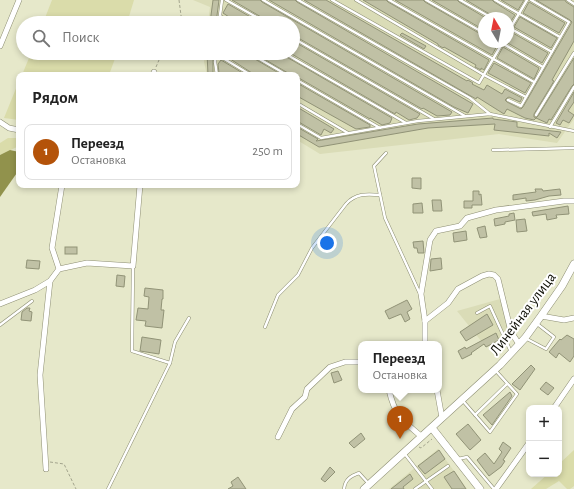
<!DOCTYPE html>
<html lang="ru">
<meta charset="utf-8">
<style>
body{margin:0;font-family:"Alegreya Sans",sans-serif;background:#f2f2f2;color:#222}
.controls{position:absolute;right:12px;bottom:12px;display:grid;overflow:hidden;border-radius:8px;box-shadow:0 2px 6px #0003}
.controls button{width:36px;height:36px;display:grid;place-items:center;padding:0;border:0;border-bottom:1px solid #e0e0e0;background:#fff;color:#222;font:20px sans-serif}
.compass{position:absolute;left:478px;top:12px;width:36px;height:36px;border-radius:50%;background:#fff;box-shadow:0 2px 6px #0003;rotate:350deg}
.you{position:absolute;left:327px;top:243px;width:14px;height:14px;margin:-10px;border:3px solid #fff;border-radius:50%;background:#1a73e8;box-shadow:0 0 0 6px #1a73e833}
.badge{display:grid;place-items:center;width:26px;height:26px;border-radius:50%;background:#b45309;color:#fff;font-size:13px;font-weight:700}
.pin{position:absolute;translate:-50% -33px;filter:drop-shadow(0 1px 2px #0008)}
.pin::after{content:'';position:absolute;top:21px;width:14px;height:12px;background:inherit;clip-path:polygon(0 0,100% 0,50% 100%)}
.popup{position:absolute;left:358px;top:341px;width:84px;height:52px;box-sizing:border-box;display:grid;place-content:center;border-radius:8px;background:#fff;filter:drop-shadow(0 1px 3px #0005);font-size:13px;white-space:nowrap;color:#767676}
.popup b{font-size:15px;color:#222}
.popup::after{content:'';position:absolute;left:50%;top:100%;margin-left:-8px;border:8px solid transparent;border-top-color:#fff}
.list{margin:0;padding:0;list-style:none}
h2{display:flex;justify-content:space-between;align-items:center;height:52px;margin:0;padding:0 16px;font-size:17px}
h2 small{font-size:13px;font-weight:400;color:#767676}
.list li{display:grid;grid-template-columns:26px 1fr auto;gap:12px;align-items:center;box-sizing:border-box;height:56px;margin:0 8px 8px;padding:0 8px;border:1px solid #e0e0e0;border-radius:8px}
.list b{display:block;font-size:15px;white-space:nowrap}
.list p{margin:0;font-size:13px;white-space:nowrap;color:#767676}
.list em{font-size:13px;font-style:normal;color:#767676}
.icon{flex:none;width:22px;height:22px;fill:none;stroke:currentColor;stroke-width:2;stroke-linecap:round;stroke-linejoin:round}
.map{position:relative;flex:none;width:574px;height:489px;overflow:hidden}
.search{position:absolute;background:#fff;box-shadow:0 2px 6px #0003;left:16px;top:16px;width:284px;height:44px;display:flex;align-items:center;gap:10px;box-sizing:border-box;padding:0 14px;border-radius:22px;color:#767676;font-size:15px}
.panel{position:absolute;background:#fff;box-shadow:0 2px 6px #0003;left:16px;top:72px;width:284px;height:116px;border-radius:8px}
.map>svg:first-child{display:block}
</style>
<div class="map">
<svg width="574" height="489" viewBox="0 0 574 489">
<rect width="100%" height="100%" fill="#e6e8ca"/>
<g fill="#dadcb7" fill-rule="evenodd">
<path d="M193,0H574V119L557,143L499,134L320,154L297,140V75H207L204,62L205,53H293V23H208L210,7ZM484,18H508V42H484Z"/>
<polygon points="500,299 509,333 486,347 457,311"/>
<polygon points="438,449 467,489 389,489"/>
</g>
<g fill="#dadcaa">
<polygon points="52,0 134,0 127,23 43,23"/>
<polygon points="31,53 117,53 109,75 22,75"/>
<polygon points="19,81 19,120 4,118"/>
<polygon points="8,138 19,138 19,146 0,155 0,143"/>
<polygon points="574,450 574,486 570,489 567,489 559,481 546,489 531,489 548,474 559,474 559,464"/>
</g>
<polygon fill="#91924c" points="10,150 19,152 19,170 0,197 0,155"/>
<g fill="#c0c1a5" stroke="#919377">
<polygon points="213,0 219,0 216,23 210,23"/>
<polygon points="232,0 260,0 262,2 452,112 450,115 437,116 423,108 422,109 293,35 293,23 270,23 268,21"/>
<polygon points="269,0 295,0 297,2 473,104 468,113 454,107"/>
<polygon points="304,0 326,0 467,81 468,80 473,83 472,84 484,90 487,85 502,94 505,89 522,98 520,102 509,97 507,98 505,100 507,102 521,109 523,107 572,22 570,20 536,0 565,0 566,2 574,7 574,41 552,80 554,81 534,114 534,117 536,118 538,116 574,58 574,84 572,86 551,120 549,119 547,123 536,118 534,120 525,118 507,109 504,114 477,97 476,99"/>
<polygon points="363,0 386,0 388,2 489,60 484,70 481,68 481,70 475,67 476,65 444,47 443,48 438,45 438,44"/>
<polygon points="395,0 423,0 425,2 484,36 484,42 497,42 498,44 492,55"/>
<polygon points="432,0 457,0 459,2 486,18 484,18 484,30"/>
<polygon points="466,0 492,0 494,2 515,15 509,24 508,23 508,18 495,18 493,16"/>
<polygon points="501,0 524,0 518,10"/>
<polygon points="529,2 565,23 559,33 523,13"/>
<polygon points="228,4 261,23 236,23 235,21 223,13"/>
<polygon points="520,17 557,38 551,48 514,27"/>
<polygon points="511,32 548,53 542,63 506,42 508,42 508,35"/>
<polygon points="402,33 426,46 424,49 400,35"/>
<polygon points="293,41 420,114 417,118 409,120 396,112 395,114 290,53 293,53"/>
<polygon points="503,47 539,68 534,79 497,58"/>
<polygon points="207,53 213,53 213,75 208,75"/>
<polygon points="225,53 246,53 248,55 282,75 254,75 252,73 224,55"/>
<polygon points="254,53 281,53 283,55 392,118 390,123 382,125 370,118 370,119 297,77 297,75 290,75 288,73"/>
<polygon points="221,60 246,75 223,75 219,73 218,64"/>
<polygon points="494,63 531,83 525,93 488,73"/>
<polygon points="297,83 370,125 370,127 356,129 297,96"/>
<polygon points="574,92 574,102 568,111 574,115 569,123 563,120 560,125 556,123"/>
<polygon points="297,107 334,129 331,133 324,129 321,135 297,121"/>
<polygon points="493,118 493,119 517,122 517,127 561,132 557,138 549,133 549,136 494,130 495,124 428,128 319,147 297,134 297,127 318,139 316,141 418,124"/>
<polygon points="412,178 421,178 421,189 412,188"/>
<polygon points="535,189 542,189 543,191 560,189 561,195 549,196 535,200 526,201 526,198 513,200 513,195 536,192"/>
<polygon points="473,191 479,191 479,195 481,194 482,205 472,205 472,208 464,208 464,201 473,201"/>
<polygon points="432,200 441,200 442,211 433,211"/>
<polygon points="422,203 423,213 413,213 413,204"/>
<polygon points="568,206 569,214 556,215 557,218 547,220 546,214 533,216 532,212"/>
<polygon points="514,213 515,220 505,222 505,224 495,226 494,219 509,216 509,214"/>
<polygon points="525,219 527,231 517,232 516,220"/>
<polygon points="485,226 487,237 480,238 477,228"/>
<polygon points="466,231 467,240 454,242 453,233"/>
<polygon points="423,241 424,253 418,253 417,248 414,248 413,242"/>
<rect x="65" y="247" width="12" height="7"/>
<polygon points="441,258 442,269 430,271 431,259"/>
<polygon points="27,260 40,261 39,269 26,268"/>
<polygon points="117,275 125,276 124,287 116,286"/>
<polygon points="145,288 163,290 163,299 162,299 161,310 164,310 162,328 145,326 146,321 136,320 138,308 148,309 149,297 144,296"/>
<polygon points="407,300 412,309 407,312 410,319 405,322 401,314 389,319 385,311"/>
<polygon points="27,308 30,308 29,311 32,312 31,321 21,320 22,312"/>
<polygon points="487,314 493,325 466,341 460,332"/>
<polygon points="496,333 499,340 486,347 484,344 471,353 472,354 462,359 458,351 465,347 466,349"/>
<polygon points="567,335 574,339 574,356 570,362 559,353 556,358 549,352 560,339 561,340"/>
<polygon points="142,337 161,340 159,354 140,351"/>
<polygon points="531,365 535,369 520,390 512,384"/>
<polygon points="338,371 342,380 334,383 331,373"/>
<polygon points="546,382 554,388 548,395 540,389"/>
<polygon points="510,392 512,396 492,425 483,415"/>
<polygon points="468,424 481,440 470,450 456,434"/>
<polygon points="361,433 365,439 354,448 349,443"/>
<polygon points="503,442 511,448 503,460 505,461 501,467 489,476 477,460 485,453 494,464 502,452 499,449"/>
<polygon points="439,450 445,459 425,474 418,466"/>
<polygon points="330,467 335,472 325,482 321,479"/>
<polygon points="454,471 466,489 452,489 444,477"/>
<polygon points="410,474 413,479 403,487 404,489 391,489"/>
<polygon points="238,477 246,489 228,489 233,486 231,482"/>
</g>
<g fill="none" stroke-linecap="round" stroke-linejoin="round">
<g stroke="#8d8e73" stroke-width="3.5">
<g id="lane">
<polyline points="226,0 267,23"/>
<polyline points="263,0 465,116"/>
<polyline points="298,0 470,98 490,114"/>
<polyline points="332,0 479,83 503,42"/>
<polyline points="356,0 484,75 526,97"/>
<polyline points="389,0 534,82"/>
<polyline points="426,0 484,33"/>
<polyline points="460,0 492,18"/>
<polyline points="495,0 560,37"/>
<polyline points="568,0 574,4"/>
<polyline points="220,16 233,23"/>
<polyline points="219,23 222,0"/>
<polyline points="508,27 552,52"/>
<polyline points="508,32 527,0"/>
<polyline points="293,38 434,119"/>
<polyline points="500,42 543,67"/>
<polyline points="249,53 287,75"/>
<polyline points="284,53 406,123"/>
<polyline points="216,54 251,75"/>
<polyline points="216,54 215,62 217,75"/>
<polyline points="297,80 380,128"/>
<polyline points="508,100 521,106 569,22 531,0"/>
<polyline points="297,103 348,133"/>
<polyline points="536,115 574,53"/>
<polyline points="297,124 321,138 418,121 490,114 574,131"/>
<polyline points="550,127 574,87"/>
<polyline points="493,150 574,148"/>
<polyline points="386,153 374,166 385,218 420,294"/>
<polyline points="133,267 132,351 170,363"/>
<polyline points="477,313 490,306 511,352"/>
<polyline points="0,325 32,301"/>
<path d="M265,327L278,295L298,275L312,248L346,204C356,193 367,194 380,195"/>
<polyline points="527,339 546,349 554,337 536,323"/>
<polyline points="463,401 490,432 517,394 496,371"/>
<polyline points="475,415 507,384"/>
<polyline points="404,453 432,489"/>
<polyline points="458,459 467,457 494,489"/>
<polyline points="108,489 170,363 175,342 189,318"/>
<path d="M344,489C345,479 351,476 359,473L369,484"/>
<polyline points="415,489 448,466"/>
</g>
</g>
<g stroke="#8d8e73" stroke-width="6">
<g id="street">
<polyline points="0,46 19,0"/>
<polyline points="153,75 154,72"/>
<polyline points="0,122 9,128 19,130"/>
<polyline points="59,269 87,263 133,266 140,185"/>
<polyline points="0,304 35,290 50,281"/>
<polyline points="541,316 564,320 574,318"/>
<polyline points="425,321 448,303 458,289 482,276 489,274 494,275 498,279 511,332 519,344"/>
<polyline points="425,344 425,321 421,294 430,240 436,231 460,226 467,218 496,210 564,201 574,201"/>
<path d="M389,390C395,416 402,420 422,437"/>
<polyline points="437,390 442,418"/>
<polyline points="554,408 574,379"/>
<polyline points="278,437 292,409 305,397 307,389 330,367 345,362 361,362"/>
<polyline points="46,469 40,375 50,281 59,269 52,248 62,185"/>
<polyline points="496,489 529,443"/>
</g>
</g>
<g stroke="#8d8e73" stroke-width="8">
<g id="secondary">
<polyline points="432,428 480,489"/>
<polyline points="364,489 500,365 525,338 541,316 562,286 574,264"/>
</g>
</g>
<g stroke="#a3a48d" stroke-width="1" stroke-dasharray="3 2" stroke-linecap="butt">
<polyline points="179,0 182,23"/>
<polyline points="156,67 162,53"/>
<polyline points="419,447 421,448 432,439"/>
<polyline points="50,462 64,464 76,489"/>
</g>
<use href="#lane" stroke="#fff" stroke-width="2.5"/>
<use href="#street" stroke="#fff" stroke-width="5"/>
<use href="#secondary" stroke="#fff" stroke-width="7"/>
</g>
<g text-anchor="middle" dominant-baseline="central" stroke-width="4" stroke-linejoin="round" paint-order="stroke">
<g font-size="15" fill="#0e0f05" stroke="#fff">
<text transform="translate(523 314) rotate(-53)">Линейная улица</text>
</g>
</g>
</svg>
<div class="controls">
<button>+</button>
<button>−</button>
</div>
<svg class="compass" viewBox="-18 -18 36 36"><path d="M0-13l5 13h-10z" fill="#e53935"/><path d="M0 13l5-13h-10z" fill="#767676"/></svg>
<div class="you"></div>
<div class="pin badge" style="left:400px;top:439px">1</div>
<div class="popup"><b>Переезд</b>Остановка</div>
<div class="search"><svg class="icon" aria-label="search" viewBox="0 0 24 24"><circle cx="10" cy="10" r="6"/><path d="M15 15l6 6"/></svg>Поиск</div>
<section class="panel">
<h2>Рядом<small></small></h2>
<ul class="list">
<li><span class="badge">1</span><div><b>Переезд</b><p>Остановка</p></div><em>250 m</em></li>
</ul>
</section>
</div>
